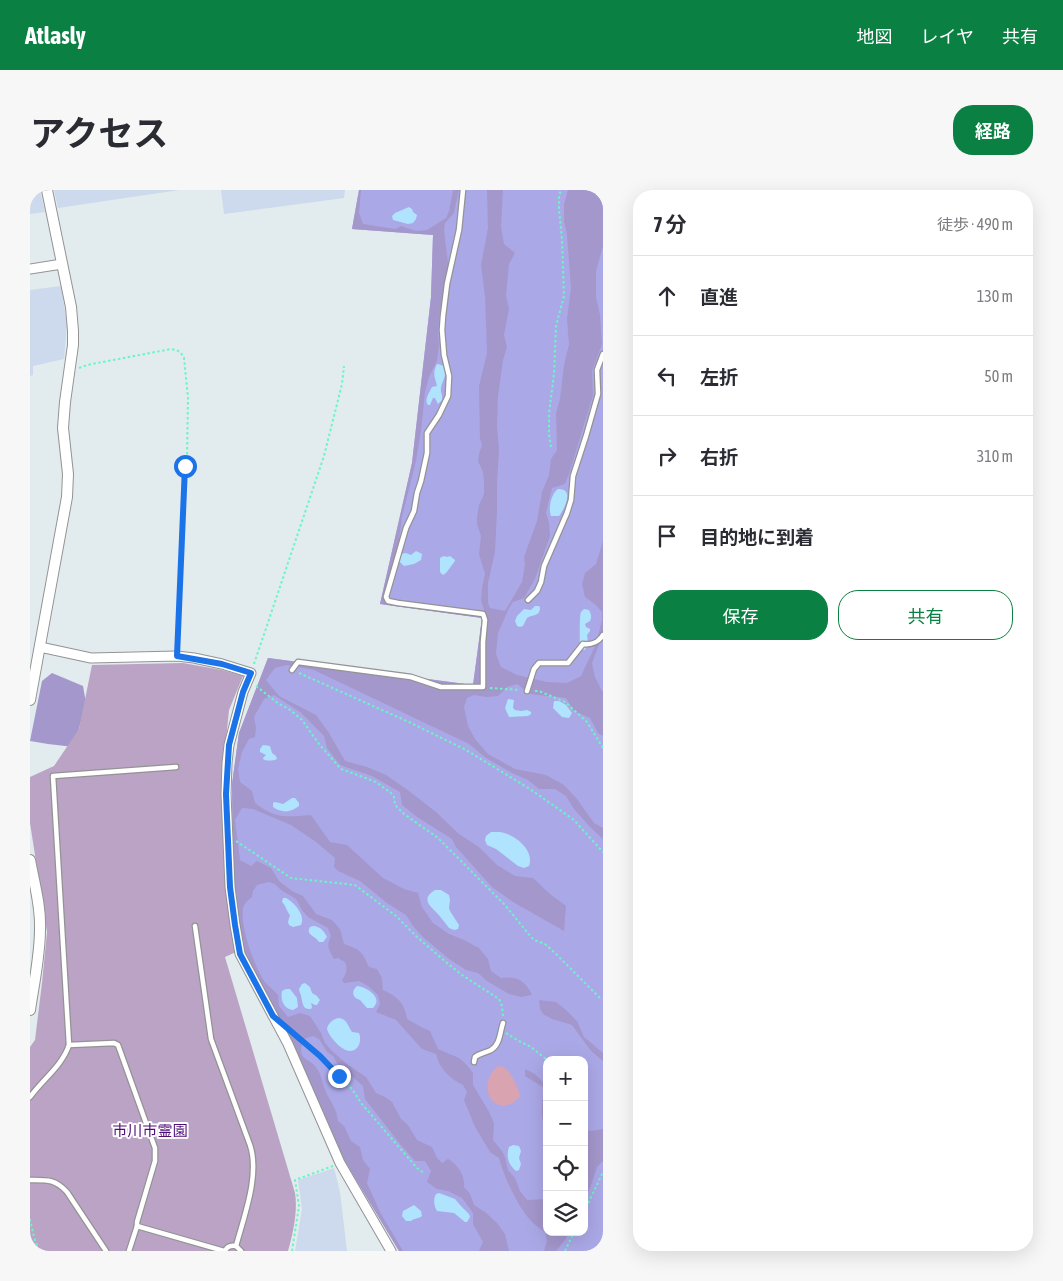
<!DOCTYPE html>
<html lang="ja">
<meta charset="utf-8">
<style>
body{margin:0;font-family:"Asap Condensed","Noto Sans JP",sans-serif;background:#f7f7f7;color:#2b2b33}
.controls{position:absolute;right:15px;bottom:15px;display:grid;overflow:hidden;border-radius:10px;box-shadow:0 5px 20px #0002}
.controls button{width:45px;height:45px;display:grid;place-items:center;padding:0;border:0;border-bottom:1px solid #e1e1e2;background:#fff;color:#2b2b33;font:25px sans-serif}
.stop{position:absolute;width:15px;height:15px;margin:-11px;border:4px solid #1a73e8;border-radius:50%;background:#fff}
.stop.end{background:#1a73e8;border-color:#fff;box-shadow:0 1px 5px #0008}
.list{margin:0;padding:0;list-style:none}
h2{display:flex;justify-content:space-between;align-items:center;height:65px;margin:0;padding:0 20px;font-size:21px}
h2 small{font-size:16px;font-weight:400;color:#7c7c81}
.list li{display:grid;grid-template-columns:32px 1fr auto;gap:15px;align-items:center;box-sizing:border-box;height:80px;padding:0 20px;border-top:1px solid #e1e1e2}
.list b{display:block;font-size:19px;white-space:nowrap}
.list em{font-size:16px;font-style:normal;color:#7c7c81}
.actions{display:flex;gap:10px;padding:15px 20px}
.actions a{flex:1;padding:11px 0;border:1px solid #0b8043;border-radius:20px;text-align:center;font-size:18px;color:#0b8043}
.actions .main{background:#0b8043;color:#fff}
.icon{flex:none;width:28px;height:28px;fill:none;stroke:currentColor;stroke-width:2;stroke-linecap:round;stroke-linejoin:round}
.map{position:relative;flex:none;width:573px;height:1061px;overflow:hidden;border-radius:20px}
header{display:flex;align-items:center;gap:30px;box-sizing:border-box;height:70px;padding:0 25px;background:#0b8043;color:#fff}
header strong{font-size:24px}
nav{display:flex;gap:28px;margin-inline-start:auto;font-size:18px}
.intro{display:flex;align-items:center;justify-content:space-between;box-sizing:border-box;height:120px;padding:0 30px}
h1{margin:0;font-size:35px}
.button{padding:12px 22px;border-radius:20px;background:#0b8043;color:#fff;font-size:18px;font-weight:700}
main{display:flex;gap:30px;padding:0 30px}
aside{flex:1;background:#fff;border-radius:20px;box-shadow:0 5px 20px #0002}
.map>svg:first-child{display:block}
</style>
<header>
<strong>Atlasly</strong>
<nav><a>地図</a><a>レイヤ</a><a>共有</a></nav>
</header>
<div class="intro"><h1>アクセス</h1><a class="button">経路</a></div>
<main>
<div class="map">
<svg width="573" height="1061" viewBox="0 0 573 1061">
<rect width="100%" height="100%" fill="#e2ebed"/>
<g fill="#cdd9ec">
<polygon points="0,0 10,0 15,22 0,24"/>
<polygon points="24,0 149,0 28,18"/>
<polygon points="191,0 315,0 314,8 194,24"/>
<polygon points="31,96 37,135 34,169 3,176 3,185 0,186 0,100"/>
<polygon points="304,978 310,1002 317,1061 265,1061 272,1019 268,990"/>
</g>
<path fill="#aba8e7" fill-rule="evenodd" d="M329,0H573V1061H369L313,968L260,853L214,763L203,671L202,594L209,543L238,468L443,495L452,428L350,414L382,273L401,107L403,45L322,39ZM517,870H554V1042H517Z"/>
<g fill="#a497cc">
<path d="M329,0H331L329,23L333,34L365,39L371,36L386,41L397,40L416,28L419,21L423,0H429L424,23L415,33L414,40L418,73L421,89L419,98L412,111L409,127L408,143L409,154L407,171L399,187L395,202L391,241L386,271L372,327L368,357L355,407L356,413L446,425L454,420L451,410L452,398L455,384L449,364L451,346L447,334V327L449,315L454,304V291L453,282L448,271L449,264L452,255L450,249L449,196L457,163L455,107L451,75L458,38L457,0H473L471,37L474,54L485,63L479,74L476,105L479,119L474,145L477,157L473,170L468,206L467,237L469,259L467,293V321L465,362L458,393V413L460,418L475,421L492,392L495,375L494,367L507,331L512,302L519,285L521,269L527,260L526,223L530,209L534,175L539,154L537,129L541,98L537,45L534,31V14L538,0H573V56L566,81V107L570,125L572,154L562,181L563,205L540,281L535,294L522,298L516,323L519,333L520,346L505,389L494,408L483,412L479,418L468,443L466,464L471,477L487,485L517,492L537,493L551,486L566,454L572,430V422L566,415L555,407L552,394L555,383L566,374L573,351V444L562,473L565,487L572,501H573V546L568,543L560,528L544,521L536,508L500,504L487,494L477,497L468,506L456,507L444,505L437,508L434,517L438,536L445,549L458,564L485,579L516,585L534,595L547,609L564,633L573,638V649L560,637L544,619L536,606L525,599H509L498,590L484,584L456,568L439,554L284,480L257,475L245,478L236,490L249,506L286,525L299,543L315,571L337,577L356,585L379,601L406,622L429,644L449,657L467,675L485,686L503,688L520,704L536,716L534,741L483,712L462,697L426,657L422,649L387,627L372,615L370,602L342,586L310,575L297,558L294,546L270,522L244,505L234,509L224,527L226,538L225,547L219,549L212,562L208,579L210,592L222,601L225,613C246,629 256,627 281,625L300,652L317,655L353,688L374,699L388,703L392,717L403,733L419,744L432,749L449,758L458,769L461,781L471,788C487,786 495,790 502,805L491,807L479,804L457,791L448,783L436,780L419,769L393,747L383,736L376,725L357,713L330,691L308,681L304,677L305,668L286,652L261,635L223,619L212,618L205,630L210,670L221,676L227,671L241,678L249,691L262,701L273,706L286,724L302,730L310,739L314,754C331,760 332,761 339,777L347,779L352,788L353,800C367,806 375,813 377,829L391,837L400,841L408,859L429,868L437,875L443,883V895L458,920L464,933L463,950L472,961L475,967L478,980L485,988L490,1001L497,1010L517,1009V1042H539L535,1050L526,1061H514L517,1051L515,1042C495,1030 487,1011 477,991C474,983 471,976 469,968L460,962L445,937L434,910L437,902L433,895C420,889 409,878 406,864L392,859L366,830L346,822L350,814L348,805L338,796L329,791L314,793L312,790C316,784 318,779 315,772L308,768L304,769C299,760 296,756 301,746L298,738L278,727L272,720L266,709L251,700L245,694L239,692L227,695L223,701L222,707C218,710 214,713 213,719C210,737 224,775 234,791C238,796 244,800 248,805L249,816L258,827L270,823L280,826L291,843L295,853L301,860L317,874L336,887L346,903L355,907L362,912L371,929L378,935L387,950L402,957L407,968L412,973L418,969C428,975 435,985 434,997L440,1004L444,1015L455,1022L467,1033L475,1044L479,1061H449L453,1052L443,1034V1023L432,1008L418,1001L407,999L397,992L401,981L395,971H385L370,954L335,909L333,896L307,873L303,866L297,862L289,849L283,846L274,849C265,872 280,866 288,880C292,887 293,895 296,902C301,913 307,919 308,931L314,936L321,951L330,957L333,970L340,979L337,993L350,1022L373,1061H369L313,968L260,853L214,763L206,718L203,671L202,594L209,543L238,468L443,495L452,428L350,414L382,273L401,107L403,45L322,39Z"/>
<polygon points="22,483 53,496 56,513 44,557 18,554 0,551 12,491"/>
<polygon points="509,810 526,812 536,820 547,831 554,847 573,863 573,871 561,861 542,835 522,829 513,824 510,819"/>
<path d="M495,879L505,884L517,896V940C508,928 513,912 514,898L495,886Z"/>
<polygon points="573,939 573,971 567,977 560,998 554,1010 554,940 561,941"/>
</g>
<g fill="#b0e3fd">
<polygon points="379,17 382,19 383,22 387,25 386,29 383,33 378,34 363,30 362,26 365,23"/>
<path d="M407,174C423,176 412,190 411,198C410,202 413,205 412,210L408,214L405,208H403L400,215H398C394,210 399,203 402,197L407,196C405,187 402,183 407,174Z"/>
<path d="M528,299C530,299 534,299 536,302C540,308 533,321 529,326H521C518,318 521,304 528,299Z"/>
<polygon points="386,361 392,364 391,370 384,374 374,376 370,372 369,367 371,364 376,363 381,365"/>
<polygon points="414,366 417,367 420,366 425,370 425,371 416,383 413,385 410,382 410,368"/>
<path d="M505,416H508L510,417C510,427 503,424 497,428L493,436L490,437L487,436L485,431L487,426L494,419L501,420Z"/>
<path d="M554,419L559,420C561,424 562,427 560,431L555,434L556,437L560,439V441L557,445L558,452L556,456L555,460L550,459C550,453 549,426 551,422C552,421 553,420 554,419Z"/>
<polygon points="478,509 484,510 483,518 485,520 491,521 497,520 501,522 501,524 498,526 479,527 475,518"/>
<polygon points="524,511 529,511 536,515 542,523 539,528 532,527 523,518"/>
<path d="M233,555L240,556L242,563L246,566L247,569C243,571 236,571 233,569V568L236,565L230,562V559Z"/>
<path d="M262,608H265L269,613V616C260,623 252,623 243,617V613L245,612L253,614Z"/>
<path d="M461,642C464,642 467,642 470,642C484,644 505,660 499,676L494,678L488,676L466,659L457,655L455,650L456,646Z"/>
<path d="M405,700H411L419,705L420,710L419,718L420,721L429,735L428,739L424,740L419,738C415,733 411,727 406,722C398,714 392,708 405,700Z"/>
<path d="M253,708H256C265,713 276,726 271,735L263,737L259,735L258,732L260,725C257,722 256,716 252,712Z"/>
<path d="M283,736C290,736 294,741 297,747L293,752H289C286,746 275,745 280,737Z"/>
<path d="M275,793L280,797L282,803L287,806L290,810L287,815H285L281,813L282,817L281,819C272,820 273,813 271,806C271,804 269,802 269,799L272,794Z"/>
<path d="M327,796C337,797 354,808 343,818H337L330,810C322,808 321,801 327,796Z"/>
<path d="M256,799H260L267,808L268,817L263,820C254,819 250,810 252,801Z"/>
<path d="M309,828C317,829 318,836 322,842L329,843C332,850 329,861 320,861C312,861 299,847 297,839C298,833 303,829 309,828Z"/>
<path d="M483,955L489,956L491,961L489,968L491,974L489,980L486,981C478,974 476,967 479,957Z"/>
<path d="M409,1003L425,1009L430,1015L439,1024L440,1027L437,1032H435L424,1023L407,1021C404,1016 403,1009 406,1004Z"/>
<path d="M384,1015L391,1021L392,1026C388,1029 384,1028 381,1031H376L372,1026L373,1021Z"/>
</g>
<path fill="#bba3c6" d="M153,473L192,480L213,486L199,520L193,579L206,762L195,767L265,1003C268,1021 263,1044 258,1061H0V857L5,850L12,793L17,742L0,633V587L24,576L49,539L62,475Z"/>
<path fill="#daa3b0" d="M468,876C473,877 472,876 476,879C481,883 490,901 490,907C465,932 444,896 468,876Z"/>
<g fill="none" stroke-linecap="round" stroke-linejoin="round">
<g stroke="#939393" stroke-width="7">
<g id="service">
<polyline points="498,410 507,401 511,392 514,376 537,323 541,310 543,286 556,246 568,204 567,180 573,164"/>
<polyline points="262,480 268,472 381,487 411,497 453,497 453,452 455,430 453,424 368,413 358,411 356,407 376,338 384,321 387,303 391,291 397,263 397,243 409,225 418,206 419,186 414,165 412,140 413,126 417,94 429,40 433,0"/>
<path d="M497,501L504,479L509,473H538L553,454C562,455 568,453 573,445"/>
<path d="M165,736L181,849L220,955C230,985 214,1026 206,1056"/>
<polyline points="39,855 84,853 88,855 125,958 125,971 107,1032 107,1036"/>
<path d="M444,872L445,867C450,863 455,863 461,860C470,855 470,842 473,833"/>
<path d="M0,907C13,889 32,876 39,855L23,586L146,577"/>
<path d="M0,990C17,990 25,989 37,1002L76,1061"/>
<polyline points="0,1060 0,1061"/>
<polyline points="99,1061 107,1036 194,1061"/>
<path d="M195,1061C197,1056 201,1055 206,1056L211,1061"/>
</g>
</g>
<g stroke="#939393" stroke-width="11">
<g id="minor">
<polyline points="0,79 32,74"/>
<polyline points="10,457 61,468 147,466 164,468 192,474 221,483 213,502 199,555 197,573 196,604 200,697 205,735 210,764 258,854 310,973 361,1061"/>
</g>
</g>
<g stroke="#939393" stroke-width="12">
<g id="tertiary">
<polyline points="0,510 37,307 38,284 33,238 35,212 43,155 43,141 41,117 17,0"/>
<path d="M0,670C4,692 11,716 10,739C10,766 4,793 0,820"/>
</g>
</g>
<g stroke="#6af6c4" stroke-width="2" stroke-dasharray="2.5 2.5" stroke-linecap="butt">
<path d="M49,178L57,175L141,159C148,160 151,162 154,168L158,208L157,269L155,276L147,458"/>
<polyline points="521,257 519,244 519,223 524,184 526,136 534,106 532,49 529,20 529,6 531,0"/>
<polyline points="224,474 294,266 312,194 314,176"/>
<polyline points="269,483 379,532 436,560 500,599 544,630 573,662"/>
<polyline points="226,496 249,514 259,519 272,530 289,554 311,579 346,592 361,603 364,607 365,615 374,624 408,648 475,715 501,747 504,750 515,754 525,763 572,810"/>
<polyline points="460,498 490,500"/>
<polyline points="505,501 509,501 535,512 557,532 573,558"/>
<polyline points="206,651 261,688 325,695 366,726 387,747 417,773 432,785 469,809 472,816 473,826"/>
<polyline points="262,842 290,866 322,899 331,913 387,978 394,983"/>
<polyline points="476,843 489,851 501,857 517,870"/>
<polyline points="554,1022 573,982"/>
<polyline points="0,1029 4,1047 9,1061"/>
<polyline points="262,1061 269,1016 265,990 303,976"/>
<polyline points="535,1061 544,1042"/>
</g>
<use href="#service" stroke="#fff" stroke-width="4.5"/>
<use href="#minor" stroke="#fff" stroke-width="9"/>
<use href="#tertiary" stroke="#fff" stroke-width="10"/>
</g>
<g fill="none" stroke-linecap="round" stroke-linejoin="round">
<polyline stroke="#1a73e8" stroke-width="6" points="155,276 147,466 192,474 221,483 213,502 199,555 196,604 200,697 205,735 210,764 243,826 290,866 309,886"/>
</g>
<g text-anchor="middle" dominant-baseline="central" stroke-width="4" stroke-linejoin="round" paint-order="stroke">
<g font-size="15" fill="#4f0e76" stroke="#fff">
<text x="120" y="940">市川市霊園</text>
</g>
</g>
</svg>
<div class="controls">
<button>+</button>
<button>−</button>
<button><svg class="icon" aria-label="locate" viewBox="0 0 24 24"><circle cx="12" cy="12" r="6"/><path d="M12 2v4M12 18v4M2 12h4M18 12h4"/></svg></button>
<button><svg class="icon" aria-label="layers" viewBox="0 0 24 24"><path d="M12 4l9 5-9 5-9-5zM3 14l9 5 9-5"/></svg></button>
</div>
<div class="stop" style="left:155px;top:276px"></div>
<div class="stop end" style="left:309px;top:886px"></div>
</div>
<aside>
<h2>7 分<small>徒歩 · 490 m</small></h2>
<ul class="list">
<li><svg class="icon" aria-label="ahead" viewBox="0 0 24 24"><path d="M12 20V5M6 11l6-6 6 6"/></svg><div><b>直進</b></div><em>130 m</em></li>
<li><svg class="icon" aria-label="left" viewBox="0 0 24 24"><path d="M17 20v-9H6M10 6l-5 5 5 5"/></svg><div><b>左折</b></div><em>50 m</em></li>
<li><svg class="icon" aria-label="right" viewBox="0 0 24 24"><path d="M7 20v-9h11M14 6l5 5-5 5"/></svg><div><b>右折</b></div><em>310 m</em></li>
<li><svg class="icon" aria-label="arrive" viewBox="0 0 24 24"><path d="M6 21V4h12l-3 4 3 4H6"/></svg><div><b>目的地に到着</b></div></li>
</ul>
<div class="actions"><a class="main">保存</a><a>共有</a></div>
</aside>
</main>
